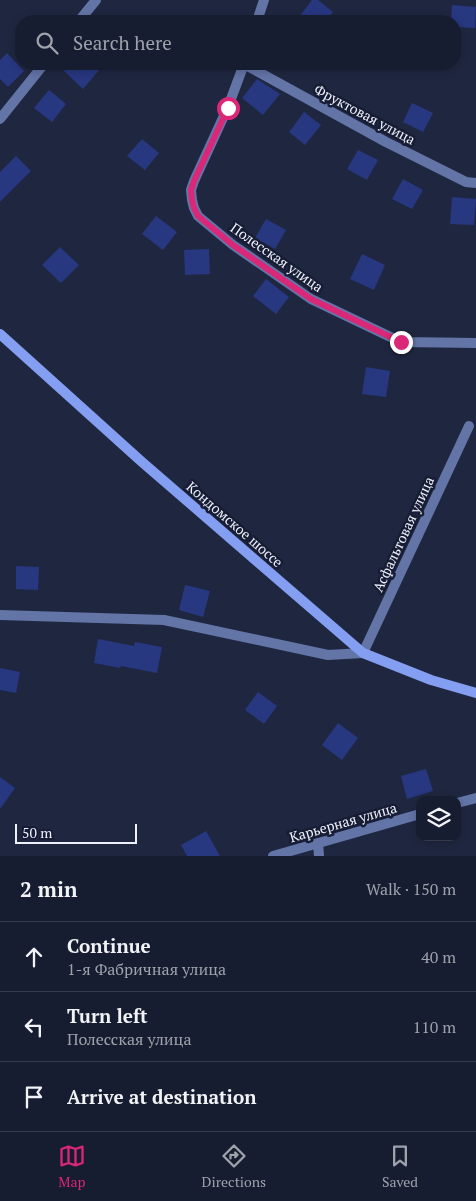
<!DOCTYPE html>
<meta charset="utf-8">
<style>
body{margin:0;font-family:"PT Serif",serif;background:#242a3c;color:#f1f3f6}
.controls{position:absolute;right:15px;bottom:15px;display:grid;overflow:hidden;border-radius:10px;box-shadow:0 2px 8px #0003}
.controls button{width:45px;height:45px;display:grid;place-items:center;padding:0;border:0;border-bottom:1px solid #363b4c;background:#171d30;color:#f1f3f6;font:25px sans-serif}
.scale{position:absolute;left:15px;bottom:12px;width:122px;box-sizing:border-box;padding-left:5px;border:2px solid #eff2fd;border-top:0;font-size:14px;line-height:18px;white-space:nowrap;color:#eff2fd;-webkit-text-stroke:4px #161d35;paint-order:stroke}
.stop{position:absolute;width:15px;height:15px;margin:-11px;border:4px solid #db2777;border-radius:50%;background:#fff}
.stop.end{background:#db2777;border-color:#fff;box-shadow:0 1px 5px #0008}
.list{margin:0;padding:0;list-style:none}
h2{display:flex;justify-content:space-between;align-items:center;height:65px;margin:0;padding:0 20px;font-size:21px}
h2 small{font-size:16px;font-weight:400;color:#9ea2ab}
.list li{display:grid;grid-template-columns:32px 1fr auto;gap:15px;align-items:center;box-sizing:border-box;height:70px;padding:0 20px;border-top:1px solid #363b4c}
.list b{display:block;font-size:19px;white-space:nowrap}
.list p{margin:0;font-size:16px;white-space:nowrap;color:#9ea2ab}
.list em{font-size:16px;font-style:normal;color:#9ea2ab}
.icon{flex:none;width:28px;height:28px;fill:none;stroke:currentColor;stroke-width:2;stroke-linecap:round;stroke-linejoin:round}
.map{position:relative;flex:none;width:476px;height:856px;overflow:hidden}
.search{position:absolute;background:#171d30;box-shadow:0 2px 8px #0003;left:15px;right:15px;top:15px;height:55px;display:flex;align-items:center;gap:12px;box-sizing:border-box;padding:0 18px;border-radius:20px;color:#9ea2ab;font-size:19px}
.sheet{height:275px;background:#171d30}
nav{display:flex;justify-content:space-around;align-items:center;box-sizing:border-box;height:70px;border-top:1px solid #363b4c;background:#171d30;font-size:14px;color:#9ea2ab}
nav a{display:grid;justify-items:center;gap:2px}
nav .on{color:#db2777}
.map>svg:first-child{display:block}
</style>
<div class="map">
<svg width="476" height="856" viewBox="0 0 476 856">
<rect width="100%" height="100%" fill="#1f2740"/>
<g fill="#273780">
<polygon points="312,0 318,0 333,12 326,21 296,21"/>
<polygon points="452,5 476,7 475,28 455,27 455,21 451,21"/>
<polygon points="7,53 24,71 8,87 0,79 0,60"/>
<polygon points="70,64 94,64 100,69 83,89 64,71"/>
<polygon points="257,79 280,94 263,115 242,98"/>
<polygon points="49,90 66,104 52,122 34,108"/>
<polygon points="412,103 433,113 423,132 403,122"/>
<polygon points="304,112 321,125 305,145 289,132"/>
<polygon points="142,139 159,153 145,170 127,156"/>
<polygon points="358,150 378,160 367,180 347,169"/>
<polygon points="16,156 31,171 0,202 0,172"/>
<polygon points="403,179 423,190 412,209 392,199"/>
<polygon points="452,197 476,199 474,225 450,224"/>
<polygon points="156,216 177,232 163,250 142,234"/>
<polygon points="266,219 286,230 275,249 255,238"/>
<polygon points="60,247 79,265 61,283 42,265"/>
<polygon points="209,249 210,274 185,275 184,250"/>
<polygon points="362,254 385,265 374,290 350,279"/>
<polygon points="266,279 289,297 276,314 253,296"/>
<polygon points="366,367 390,371 386,397 362,394"/>
<polygon points="16,566 39,567 38,590 16,589"/>
<polygon points="185,585 210,591 203,617 179,610"/>
<polygon points="98,639 134,646 135,642 162,647 157,673 121,666 120,668 94,663"/>
<polygon points="0,668 20,672 16,693 0,690"/>
<polygon points="258,692 277,706 264,724 245,710"/>
<polygon points="338,723 358,738 342,760 322,745"/>
<polygon points="426,769 433,791 407,799 401,776"/>
<polygon points="0,777 15,788 0,809"/>
<polygon points="206,831 220,856 187,856 181,845"/>
</g>
<g fill="none" stroke-linecap="round" stroke-linejoin="round">
<g stroke="#6374a7" stroke-width="10">
<polyline points="79,21 96,0"/>
<polyline points="257,21 264,0"/>
<polyline points="244,64 228,107 194,181 191,190 192,200 194,208 198,216 233,245 311,299 401,342 476,343"/>
<polyline points="244,64 386,142 466,182 476,183"/>
<polyline points="0,119 44,64"/>
<polyline points="0,615 164,620 328,655 363,653 469,426"/>
<polyline points="457,803 476,798"/>
<polyline points="318,843 319,856"/>
<polyline points="273,856 420,814"/>
</g>
<polyline stroke="#849ef1" stroke-width="10" points="0,334 142,462 363,653 431,680 476,693"/>
</g>
<g fill="none" stroke-linecap="round" stroke-linejoin="round">
<polyline stroke="#db2777" stroke-width="6" points="228,108 194,181 191,190 192,200 194,208 198,216 233,245 311,299 401,342"/>
</g>
<g text-anchor="middle" dominant-baseline="central" stroke-width="5" stroke-linejoin="round" paint-order="stroke">
<g font-size="14" fill="#eff2fd" stroke="#161d35">
<text transform="translate(365 114) rotate(28)">Фруктовая улица</text>
<text transform="translate(277 257) rotate(35)">Полесская улица</text>
<text transform="translate(235 524) rotate(41)">Кондомское шоссе</text>
<text transform="translate(403 534) rotate(-65)">Асфальтовая улица</text>
<text transform="translate(343 822) rotate(-16)">Карьерная улица</text>
</g>
</g>
</svg>
<div class="controls">
<button><svg class="icon" aria-label="layers" viewBox="0 0 24 24"><path d="M12 4l9 5-9 5-9-5zM3 14l9 5 9-5"/></svg></button>
</div>
<div class="scale">50 m</div>
<div class="stop" style="left:228px;top:108px"></div>
<div class="stop end" style="left:401px;top:342px"></div>
<div class="search"><svg class="icon" aria-label="search" viewBox="0 0 24 24"><circle cx="10" cy="10" r="6"/><path d="M15 15l6 6"/></svg>Search here</div>
</div>
<section class="sheet">
<h2>2 min<small>Walk · 150 m</small></h2>
<ul class="list">
<li><svg class="icon" aria-label="ahead" viewBox="0 0 24 24"><path d="M12 20V5M6 11l6-6 6 6"/></svg><div><b>Continue</b><p>1-я Фабричная улица</p></div><em>40 m</em></li>
<li><svg class="icon" aria-label="left" viewBox="0 0 24 24"><path d="M17 20v-9H6M10 6l-5 5 5 5"/></svg><div><b>Turn left</b><p>Полесская улица</p></div><em>110 m</em></li>
<li><svg class="icon" aria-label="arrive" viewBox="0 0 24 24"><path d="M6 21V4h12l-3 4 3 4H6"/></svg><div><b>Arrive at destination</b></div></li>
</ul>
</section>
<nav>
<a class="on"><svg class="icon" aria-label="map" viewBox="0 0 24 24"><path d="M3 6l6-2 6 2 6-2v14l-6 2-6-2-6 2zM9 4v14M15 6v14"/></svg>Map</a>
<a><svg class="icon" aria-label="directions" viewBox="0 0 24 24"><path d="M12 3l9 9-9 9-9-9zM9 14v-3h6M13 9l2 2-2 2"/></svg>Directions</a>
<a><svg class="icon" aria-label="saved" viewBox="0 0 24 24"><path d="M7 4h10v16l-5-4-5 4z"/></svg>Saved</a>
</nav>
